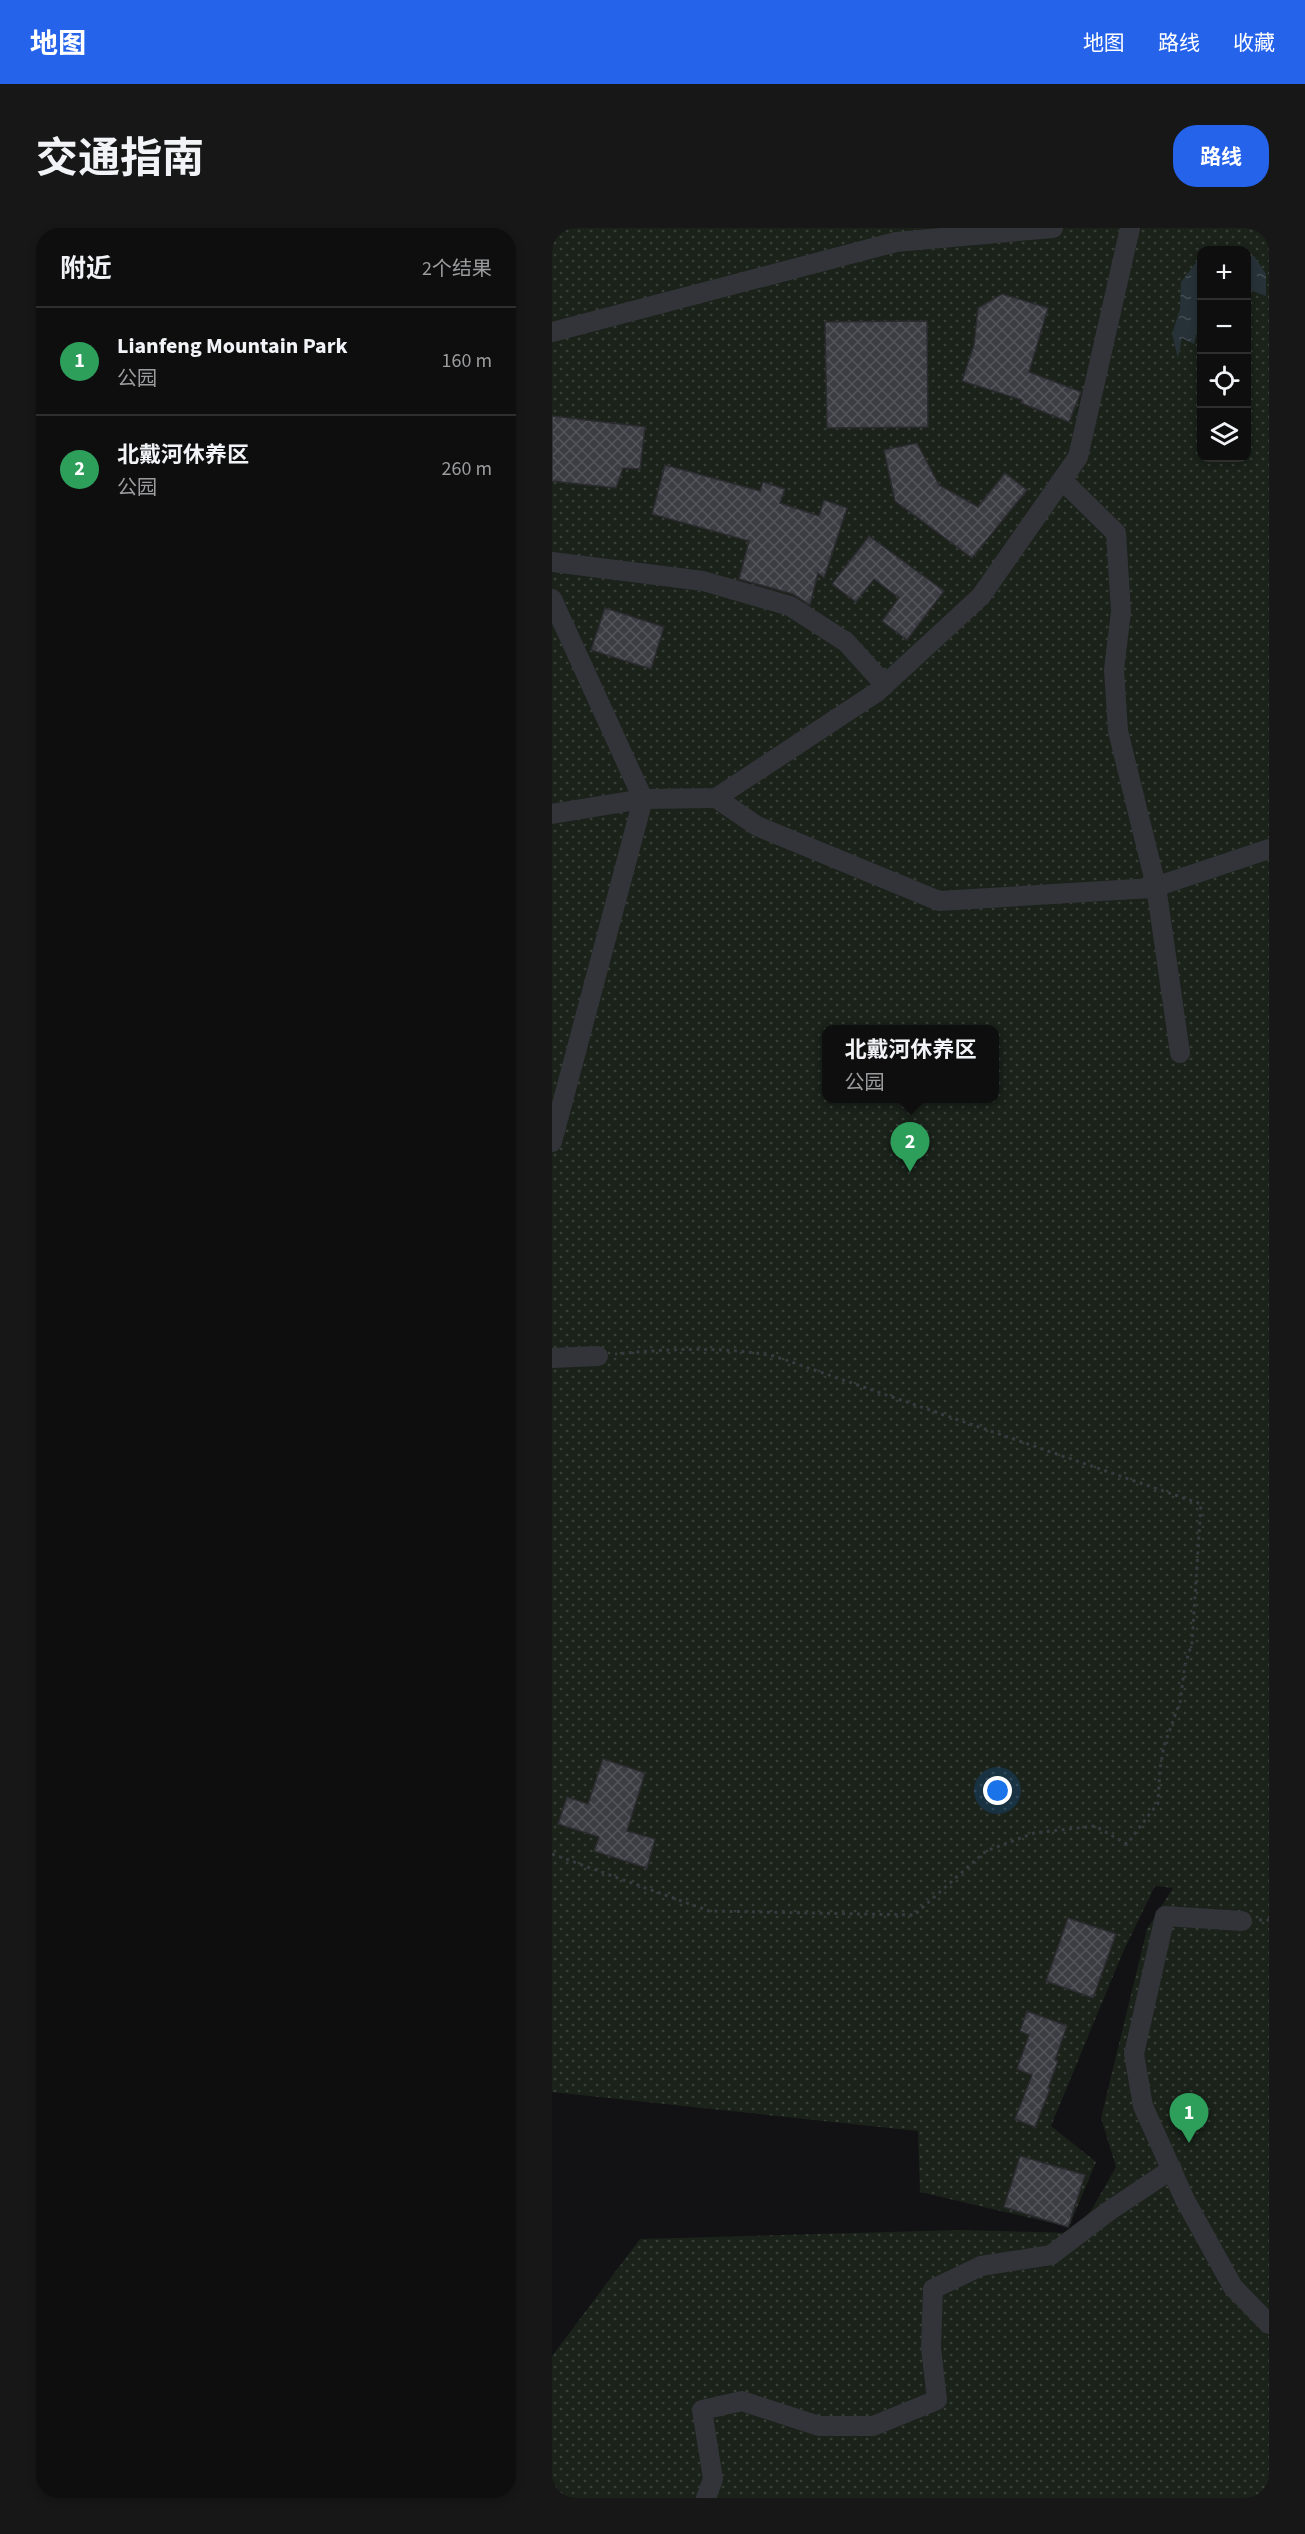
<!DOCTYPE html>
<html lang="zh">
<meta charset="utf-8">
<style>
body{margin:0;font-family:"Source Sans 3","Noto Sans SC",sans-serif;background:#171718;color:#f1f3f6}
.controls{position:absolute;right:18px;top:18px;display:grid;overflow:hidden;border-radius:12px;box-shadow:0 3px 9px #0003}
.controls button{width:54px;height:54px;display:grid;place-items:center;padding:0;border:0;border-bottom:2px solid #2e2e2f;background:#0e0e0f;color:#f1f3f6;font:30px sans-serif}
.you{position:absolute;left:446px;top:1563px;width:21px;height:21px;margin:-15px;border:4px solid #fff;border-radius:50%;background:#1a73e8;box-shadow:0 0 0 9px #1a73e833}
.badge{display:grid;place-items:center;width:39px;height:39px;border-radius:50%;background:#2563eb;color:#fff;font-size:20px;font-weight:700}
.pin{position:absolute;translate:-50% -50px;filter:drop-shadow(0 2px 3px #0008)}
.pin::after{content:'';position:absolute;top:32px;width:21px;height:18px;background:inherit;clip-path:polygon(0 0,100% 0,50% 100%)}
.popup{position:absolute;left:270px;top:797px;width:177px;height:78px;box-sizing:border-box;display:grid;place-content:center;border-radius:12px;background:#0e0e0f;filter:drop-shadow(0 2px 4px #0005);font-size:20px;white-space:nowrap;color:#9b9c9e}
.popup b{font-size:22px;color:#f1f3f6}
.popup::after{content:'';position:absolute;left:50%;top:100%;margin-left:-12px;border:12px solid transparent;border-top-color:#0e0e0f}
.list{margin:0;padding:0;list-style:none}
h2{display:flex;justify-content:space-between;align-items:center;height:78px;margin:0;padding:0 24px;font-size:26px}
h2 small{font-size:20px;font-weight:400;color:#9b9c9e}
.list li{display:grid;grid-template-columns:39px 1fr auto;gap:18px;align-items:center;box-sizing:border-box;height:108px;padding:0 24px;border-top:2px solid #2e2e2f}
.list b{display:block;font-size:22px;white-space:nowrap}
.list p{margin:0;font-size:20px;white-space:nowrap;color:#9b9c9e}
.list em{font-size:20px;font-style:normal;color:#9b9c9e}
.icon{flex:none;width:33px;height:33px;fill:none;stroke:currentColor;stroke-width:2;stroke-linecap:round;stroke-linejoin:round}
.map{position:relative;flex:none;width:717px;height:2270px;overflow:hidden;border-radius:24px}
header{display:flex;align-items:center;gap:36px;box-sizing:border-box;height:84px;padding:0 30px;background:#2563eb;color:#fff}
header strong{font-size:28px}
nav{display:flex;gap:33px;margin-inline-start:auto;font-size:21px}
.intro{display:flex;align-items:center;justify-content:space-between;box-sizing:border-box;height:144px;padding:0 36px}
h1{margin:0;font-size:42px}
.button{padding:15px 27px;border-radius:24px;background:#2563eb;color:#fff;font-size:21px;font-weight:700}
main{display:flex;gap:36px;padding:0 36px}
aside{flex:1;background:#0e0e0f;border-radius:24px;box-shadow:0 3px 9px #0003}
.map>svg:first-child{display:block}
</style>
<header>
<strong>地图</strong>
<nav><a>地图</a><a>路线</a><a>收藏</a></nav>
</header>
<div class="intro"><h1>交通指南</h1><a class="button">路线</a></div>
<main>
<aside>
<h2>附近<small>2个结果</small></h2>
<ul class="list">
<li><span class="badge" style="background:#2e9e5b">1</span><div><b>Lianfeng Mountain Park</b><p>公园</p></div><em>160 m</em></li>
<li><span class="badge" style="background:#2e9e5b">2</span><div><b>北戴河休养区</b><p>公园</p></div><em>260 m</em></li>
</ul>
</aside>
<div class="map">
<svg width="717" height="2270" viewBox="0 0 717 2270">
<defs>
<pattern id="park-dots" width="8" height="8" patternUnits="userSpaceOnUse" patternTransform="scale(1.5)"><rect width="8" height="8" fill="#1a221a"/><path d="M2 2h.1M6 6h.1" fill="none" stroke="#383f39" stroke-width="1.8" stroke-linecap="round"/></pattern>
<pattern id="water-ripples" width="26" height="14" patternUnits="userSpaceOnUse" patternTransform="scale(1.5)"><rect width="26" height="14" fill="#273238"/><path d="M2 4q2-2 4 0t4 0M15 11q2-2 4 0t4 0" fill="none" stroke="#434d53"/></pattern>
<pattern id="building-cross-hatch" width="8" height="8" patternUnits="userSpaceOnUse" patternTransform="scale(1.5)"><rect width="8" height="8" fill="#3c3d42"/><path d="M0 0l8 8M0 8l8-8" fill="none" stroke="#55565b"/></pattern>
</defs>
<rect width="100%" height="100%" fill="#121214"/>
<path fill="url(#park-dots)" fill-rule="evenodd" d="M0,0H717V2270H0V2128L88,2011L408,2002L520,2005L540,1981L564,1939L549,1890L595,1701L621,1660L603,1658L571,1724L499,1898L544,1934L517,1999L368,1964L366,1903L0,1864ZM650,22H694V230H650ZM274,802H442V870H274Z"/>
<g fill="url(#water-ripples)">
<polygon points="649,28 649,88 642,116 630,110 626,130 620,106 628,81 629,54"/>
<polygon points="695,28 702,28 714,46 714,68 695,61"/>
</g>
<g fill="url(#building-cross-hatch)" stroke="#2c2c30" stroke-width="1.5">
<polygon points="450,66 496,80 477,144 529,164 517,194 469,175 470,172 410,153 422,117 426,80"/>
<polygon points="375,93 376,199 275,200 273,94"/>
<polygon points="0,188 93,199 88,241 71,240 64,260 0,253"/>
<polygon points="365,215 387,257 426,279 453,245 475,262 420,330 343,273 332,222"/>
<polygon points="113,237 208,263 211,254 233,261 228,275 267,288 272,272 295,280 272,350 266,345 258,377 241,366 187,351 197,313 100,286"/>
<polygon points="317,308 392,363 355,412 330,393 347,370 322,351 304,374 280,356"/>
<polygon points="53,380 112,399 99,441 39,422"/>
<polygon points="51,1531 93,1545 75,1603 103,1611 95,1640 42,1623 47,1609 6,1596 15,1569 36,1576"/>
<polygon points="516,1690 564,1706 541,1770 494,1753"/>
<polygon points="475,1783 515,1798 503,1832 506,1833 496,1860 498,1861 483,1899 463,1891 480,1847 465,1841 477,1807 468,1803"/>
<polygon points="468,1928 533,1947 516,1999 452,1979"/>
</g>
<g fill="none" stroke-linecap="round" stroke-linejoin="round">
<g stroke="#383b40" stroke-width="3" stroke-dasharray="3 4.5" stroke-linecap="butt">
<path d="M0,1626L157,1683L362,1687L434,1623L482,1605L543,1598L575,1616L606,1575L608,1541L612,1518L628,1474L633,1437L640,1415L649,1276L222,1128C170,1118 115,1121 63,1126"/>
<polyline points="707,1692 717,1692"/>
</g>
<g stroke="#323439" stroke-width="20">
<polyline points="0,104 344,14 501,0"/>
<polyline points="510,252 564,305 569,383 562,442 566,503 604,658 628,825"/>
<polyline points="0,334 151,353 238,378 294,414 333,457"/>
<polyline points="0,371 91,571 0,914"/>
<polyline points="164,570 205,598 387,673 600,660 717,621"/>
<polyline points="0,586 91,571 164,570 325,464 429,368 526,229 578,0"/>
<polyline points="0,1130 46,1128"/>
<polyline points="690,1693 613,1688 582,1826 591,1878 633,1972 681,2059 717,2096"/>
<polyline points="154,2270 161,2251 150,2182 190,2173 267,2198 321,2198 385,2172 379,2120 381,2061 429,2038 499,2027 557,1983 620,1941"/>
</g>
</g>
</svg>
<div class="controls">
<button>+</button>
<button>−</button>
<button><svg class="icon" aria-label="locate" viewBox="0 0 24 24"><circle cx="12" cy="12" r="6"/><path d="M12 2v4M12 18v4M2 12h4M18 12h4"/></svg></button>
<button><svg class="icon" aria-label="layers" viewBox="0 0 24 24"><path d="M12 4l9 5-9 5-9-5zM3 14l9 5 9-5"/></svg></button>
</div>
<div class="you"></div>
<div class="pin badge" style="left:637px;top:1915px;background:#2e9e5b">1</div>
<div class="pin badge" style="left:358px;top:944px;background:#2e9e5b">2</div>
<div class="popup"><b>北戴河休养区</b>公园</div>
</div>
</main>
